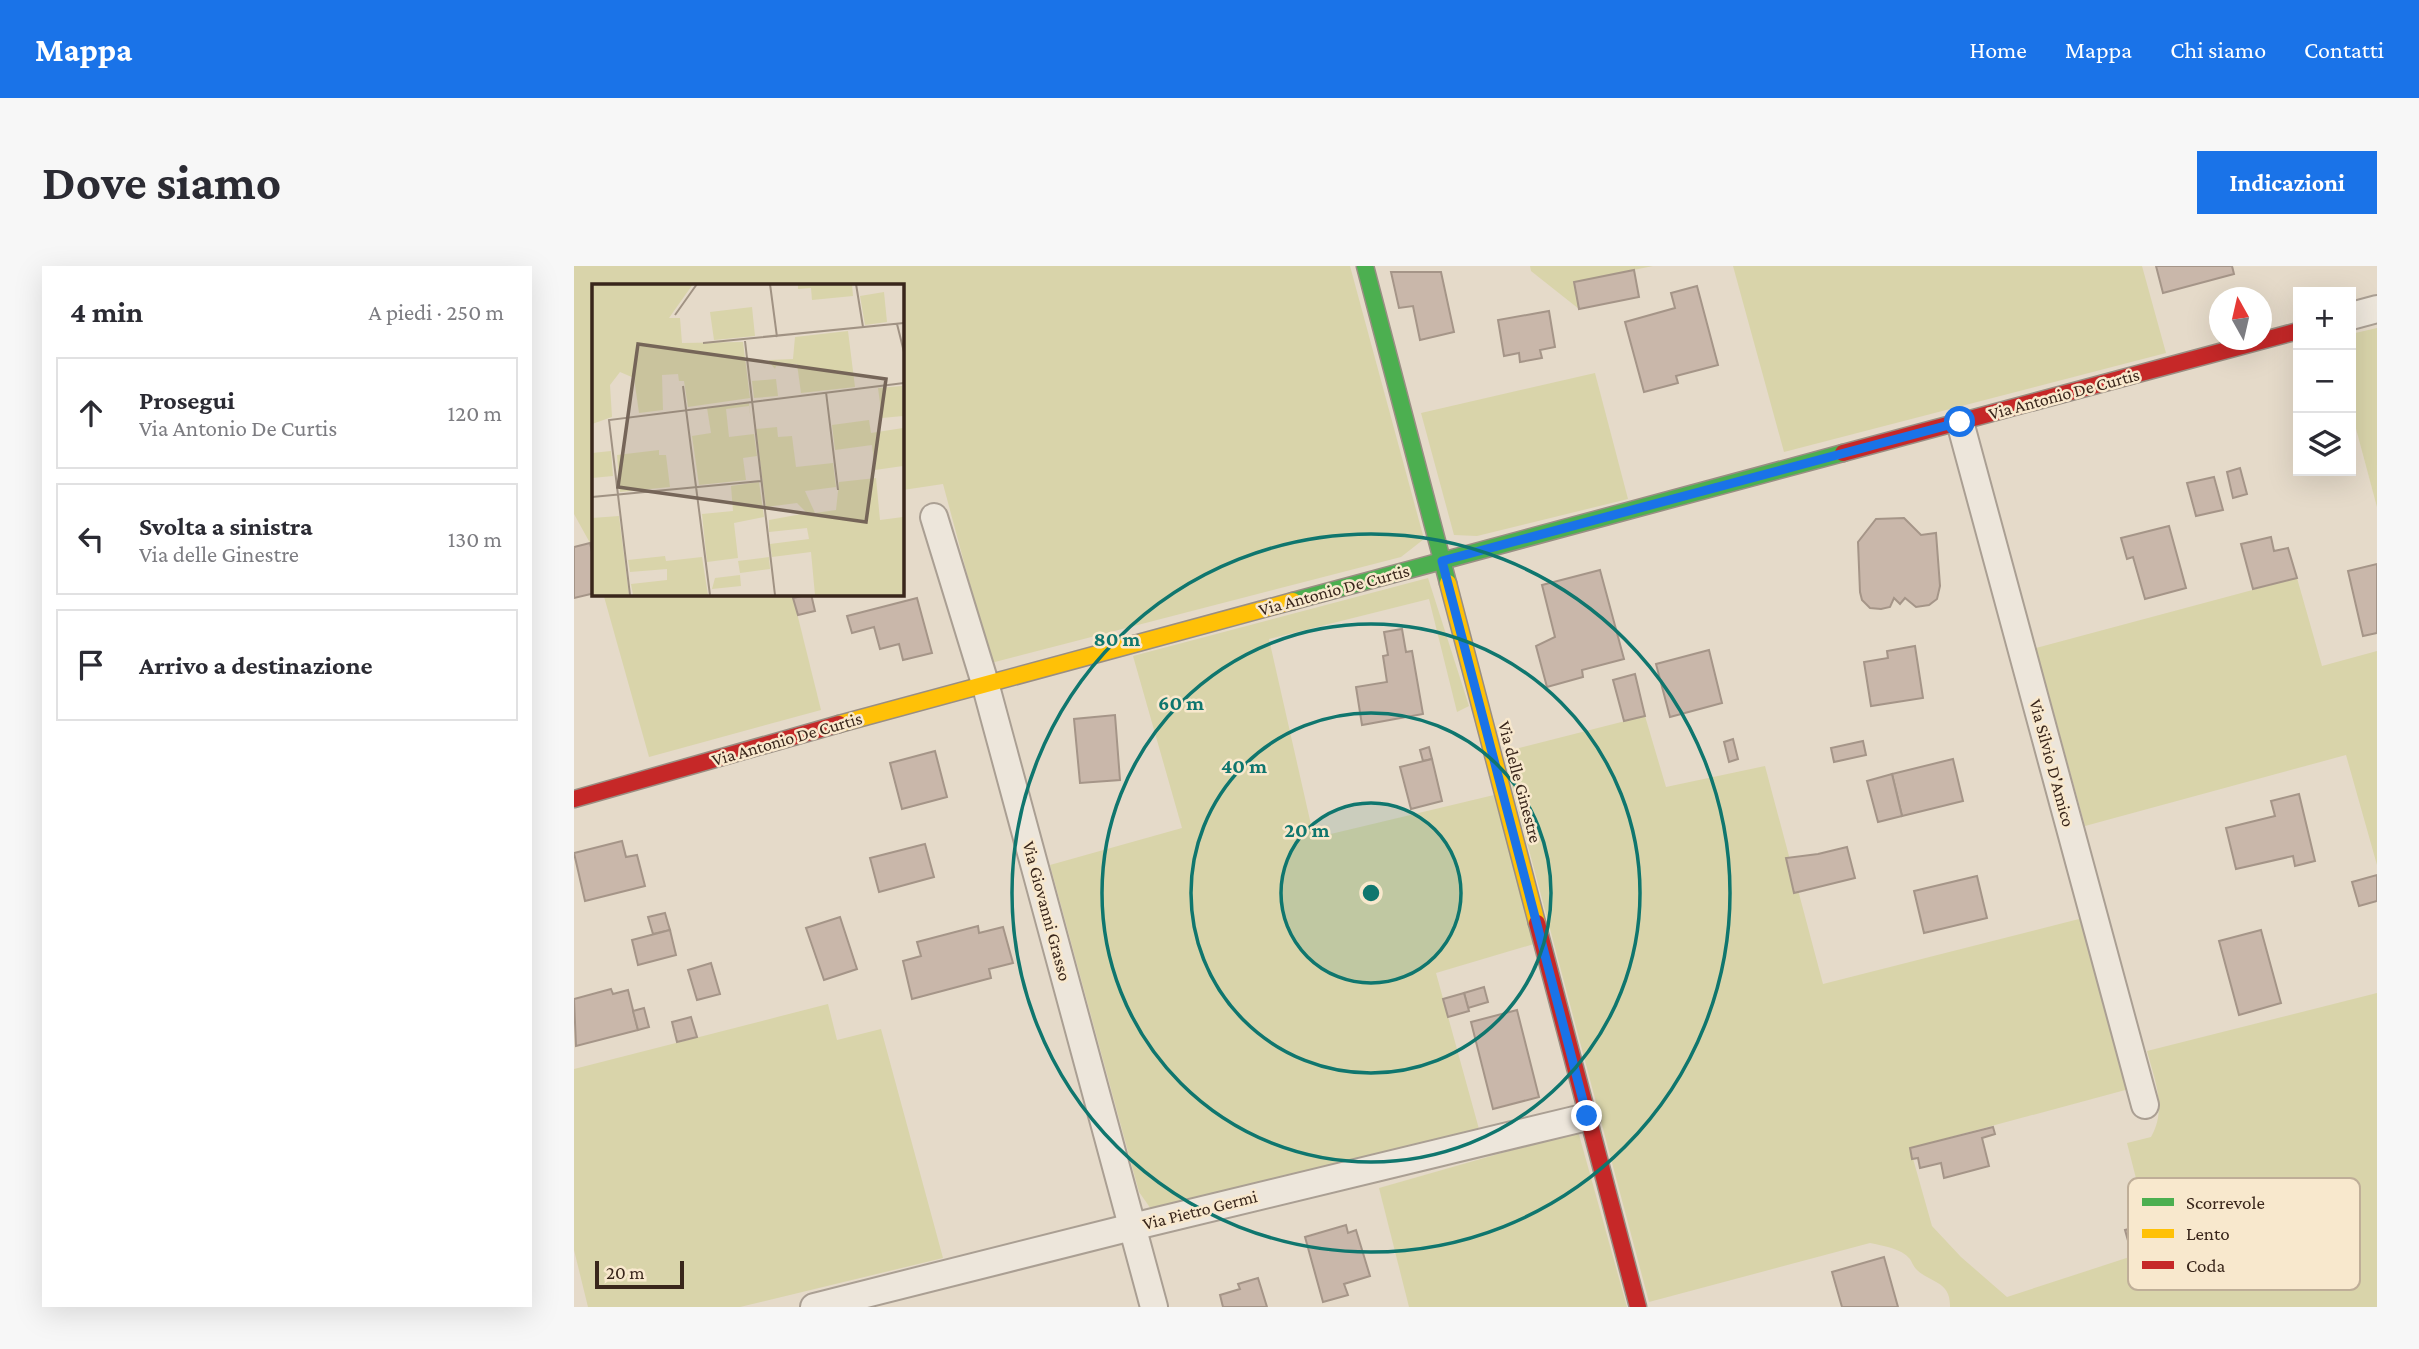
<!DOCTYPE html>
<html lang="it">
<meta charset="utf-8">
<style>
body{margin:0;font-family:"Crimson Pro",serif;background:#f7f7f7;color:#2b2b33}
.controls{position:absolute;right:21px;top:21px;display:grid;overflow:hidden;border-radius:0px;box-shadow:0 7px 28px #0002}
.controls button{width:63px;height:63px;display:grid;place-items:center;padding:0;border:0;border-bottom:2px solid #e1e1e2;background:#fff;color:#2b2b33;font:35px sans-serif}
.compass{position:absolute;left:1635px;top:21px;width:63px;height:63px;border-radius:50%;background:#fff;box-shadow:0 7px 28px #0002;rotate:352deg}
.scale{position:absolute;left:21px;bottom:18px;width:89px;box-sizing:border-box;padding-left:7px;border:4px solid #39261b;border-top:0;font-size:19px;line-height:24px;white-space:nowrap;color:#39261b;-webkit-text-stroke:5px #f8e8cd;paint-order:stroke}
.stop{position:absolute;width:21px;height:21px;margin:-16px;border:5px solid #1a73e8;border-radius:50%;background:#fff}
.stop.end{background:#1a73e8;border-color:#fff;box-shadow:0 2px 7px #0008}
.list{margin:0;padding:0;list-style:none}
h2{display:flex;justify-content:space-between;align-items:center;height:91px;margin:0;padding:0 28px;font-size:30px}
h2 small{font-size:23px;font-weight:400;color:#7c7c81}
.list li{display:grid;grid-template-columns:46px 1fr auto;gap:21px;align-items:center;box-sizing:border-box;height:112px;margin:0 14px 14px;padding:0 14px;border:2px solid #e1e1e2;border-radius:0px}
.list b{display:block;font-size:26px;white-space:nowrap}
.list p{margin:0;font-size:23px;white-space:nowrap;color:#7c7c81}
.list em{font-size:23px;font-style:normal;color:#7c7c81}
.icon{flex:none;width:38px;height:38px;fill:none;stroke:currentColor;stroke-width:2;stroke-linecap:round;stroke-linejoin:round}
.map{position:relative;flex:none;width:1803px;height:1041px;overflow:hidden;border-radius:0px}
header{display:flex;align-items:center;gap:42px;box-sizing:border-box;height:98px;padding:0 35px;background:#1a73e8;color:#fff}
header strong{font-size:33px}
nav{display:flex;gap:38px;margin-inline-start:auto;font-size:24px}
.intro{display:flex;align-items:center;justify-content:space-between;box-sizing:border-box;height:168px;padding:0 42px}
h1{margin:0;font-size:49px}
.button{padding:18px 32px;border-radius:0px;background:#1a73e8;color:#fff;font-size:24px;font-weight:700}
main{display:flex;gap:42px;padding:0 42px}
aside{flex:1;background:#fff;border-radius:0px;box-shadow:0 7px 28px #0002}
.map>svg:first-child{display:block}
</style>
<header>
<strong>Mappa</strong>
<nav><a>Home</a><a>Mappa</a><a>Chi siamo</a><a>Contatti</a></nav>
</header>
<div class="intro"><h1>Dove siamo</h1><a class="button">Indicazioni</a></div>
<main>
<aside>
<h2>4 min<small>A piedi · 250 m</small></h2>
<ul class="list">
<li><svg class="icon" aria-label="ahead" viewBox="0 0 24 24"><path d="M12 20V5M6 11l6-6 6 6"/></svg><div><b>Prosegui</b><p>Via Antonio De Curtis</p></div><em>120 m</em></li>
<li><svg class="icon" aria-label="left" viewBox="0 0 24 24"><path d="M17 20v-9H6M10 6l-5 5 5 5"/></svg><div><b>Svolta a sinistra</b><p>Via delle Ginestre</p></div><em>130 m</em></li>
<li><svg class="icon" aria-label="arrive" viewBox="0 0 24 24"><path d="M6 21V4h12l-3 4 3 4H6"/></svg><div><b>Arrivo a destinazione</b></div></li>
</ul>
</aside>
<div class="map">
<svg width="1803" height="1041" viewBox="0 0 1803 1041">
<rect width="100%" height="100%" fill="#e5dac9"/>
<g fill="#d9d4aa">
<polygon points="0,0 776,0 850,273 827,291 417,397 369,218 329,224 327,215 327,19 19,19 19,290 16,277 0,248"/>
<polygon points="956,0 1079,0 1000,16 1005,43 957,5"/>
<polygon points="1159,0 1568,0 1592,87 1210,186"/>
<polygon points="1803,62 1803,241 1777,144 1777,68"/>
<polygon points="1021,107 1054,233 903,270 880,269 847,147"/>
<polygon points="854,312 895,440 883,446 855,333 695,373 740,572 920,529 960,678 862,707 905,863 577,943 565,926 476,599 608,562 559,390"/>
<polygon points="1723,312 1748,400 1803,385 1803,599 1772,489 1511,560 1462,382"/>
<polygon points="29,327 218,327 247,444 75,491"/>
<path d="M1071,450L1092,521L1191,500L1249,718L1509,652L1555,823L1336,882L1358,960L1387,991L1433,1031L1580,983L1553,877L1577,871C1593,843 1581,815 1573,785L1803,727V1041H1376C1377,1014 1355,1017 1342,1003C1339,1000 1338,996 1336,993C1327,982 1309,980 1296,977L1075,1036L929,486Z"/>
<polygon points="254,738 263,774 307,763 369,992 166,1041 14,1041 0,984 0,803"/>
<polygon points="1004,865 1053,1041 835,1041 805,922"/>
</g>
<g fill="#c9b7aa" stroke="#a59588" stroke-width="2">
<polygon points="1582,0 1658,0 1660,8 1589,27"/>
<polygon points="1060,4 1065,31 1005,43 1000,16"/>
<polygon points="817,6 867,6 880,66 846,74 839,40 825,42"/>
<polygon points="1123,20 1144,99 1102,110 1104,117 1070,126 1051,56 1101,42 1097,27"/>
<polygon points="975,45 981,81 966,84 968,92 946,96 945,87 930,90 924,54"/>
<polygon points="1666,202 1673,228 1659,232 1653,206"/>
<polygon points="1640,211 1649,244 1622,250 1613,217"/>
<polygon points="1330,252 1347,269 1362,267 1366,320 1363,333 1355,339 1342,341 1331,332 1326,338 1320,332 1316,341 1307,343 1296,342 1288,334 1286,326 1284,276 1302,253"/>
<polygon points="1595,260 1612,322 1571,333 1559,291 1553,293 1547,272"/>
<polygon points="1697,271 1700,285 1714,282 1723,312 1679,323 1667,278"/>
<polygon points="16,277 19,290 19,327 21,327 0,332 0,281"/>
<polygon points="1803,298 1803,367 1789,370 1774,305"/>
<polygon points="1026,304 1050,393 1008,404 1009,411 973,421 962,380 981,371 968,319"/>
<polygon points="237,328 241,345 224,349 219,332"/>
<polygon points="343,332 358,387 329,394 325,378 306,383 300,361 278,367 273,350"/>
<polygon points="828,363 832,386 838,385 849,448 788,459 782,421 813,416 809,390 814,389 810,366"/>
<polygon points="1341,380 1349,432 1297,440 1290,396 1314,392 1313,385"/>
<polygon points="1135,384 1148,437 1096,451 1082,398"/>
<polygon points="1061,408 1071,450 1050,455 1039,414"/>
<polygon points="541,449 546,514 506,517 500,453"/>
<polygon points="1159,473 1164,493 1155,496 1150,476"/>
<polygon points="1289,475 1292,489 1260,496 1257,482"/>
<polygon points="855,481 858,493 849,495 846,484"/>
<polygon points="361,485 373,531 328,543 316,497"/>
<polygon points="858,493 868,535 837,543 826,501"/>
<polygon points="1379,493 1389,535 1328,550 1318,508"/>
<polygon points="1318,508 1328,550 1304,556 1293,515"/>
<polygon points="1725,528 1741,595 1721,600 1719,590 1662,603 1652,562 1701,550 1697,535"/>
<polygon points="48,575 52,591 63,589 71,620 11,635 0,587"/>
<polygon points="351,578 360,611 305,626 296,592"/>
<polygon points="1273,581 1281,612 1220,627 1212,592 1244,588"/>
<polygon points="1803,609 1803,635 1785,640 1778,616"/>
<polygon points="1403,610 1413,652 1350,667 1340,625"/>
<polygon points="91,647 96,664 79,668 74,651"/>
<polygon points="266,651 283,703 250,714 232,662"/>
<polygon points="404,660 405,667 429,661 439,697 415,703 417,712 338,733 329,695 347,690 343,676"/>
<polygon points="96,664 102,689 64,699 58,674"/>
<polygon points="1687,664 1707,737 1665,749 1645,675"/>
<polygon points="137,697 146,728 123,734 114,704"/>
<polygon points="910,721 914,736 894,742 890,727"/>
<polygon points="37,723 39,728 54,724 64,764 2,780 0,733"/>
<polygon points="890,727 895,745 874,751 869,733"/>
<polygon points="70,742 75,761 64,764 59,745"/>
<polygon points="943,744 965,831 919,843 897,756"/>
<polygon points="117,751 123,771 103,776 98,756"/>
<polygon points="1419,861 1421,868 1408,872 1415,900 1370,912 1367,897 1346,902 1344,892 1338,893 1336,882"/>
<polygon points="1574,958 1581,984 1558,989 1551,964"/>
<polygon points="772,959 774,967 782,964 796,1010 770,1018 774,1029 749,1036 731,971"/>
<polygon points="1310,991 1324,1041 1268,1041 1258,1006"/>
<polygon points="684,1012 693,1041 649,1041 646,1029 666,1023 664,1018"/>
</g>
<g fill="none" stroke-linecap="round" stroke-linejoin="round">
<g stroke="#aa9f93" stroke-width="30">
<g id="street">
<polyline points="1777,50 1803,43"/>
<polyline points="1386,156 1571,839"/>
<polyline points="360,251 411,417 580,1041"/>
<polyline points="240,1041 558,961 1013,851"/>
</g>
</g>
<g stroke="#998e83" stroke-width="19">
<g id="fast">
<polyline points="791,0 874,317"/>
<polyline points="719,335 1269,187"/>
</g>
</g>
<g stroke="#998e83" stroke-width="19">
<g id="slow">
<polyline points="874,317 963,657"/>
<polyline points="265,458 719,335"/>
</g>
</g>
<g stroke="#998e83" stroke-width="19">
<g id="jam">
<polyline points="1269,187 1724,65"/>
<polyline points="0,533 265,458"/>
<polyline points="963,657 1064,1041"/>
</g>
</g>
<use href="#street" stroke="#ede6db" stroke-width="26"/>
<use href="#fast" stroke="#4caf50" stroke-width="16"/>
<use href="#slow" stroke="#ffc107" stroke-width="16"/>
<use href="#jam" stroke="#c62828" stroke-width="16"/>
</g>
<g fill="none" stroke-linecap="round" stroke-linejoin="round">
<polyline stroke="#1a73e8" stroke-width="9" points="1013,850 868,295 1386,156"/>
</g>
<circle cx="797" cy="627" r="90" fill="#0f766e" fill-opacity=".12"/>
<g fill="none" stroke="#0f766e" stroke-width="3.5">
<circle cx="797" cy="627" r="90"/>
<circle cx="797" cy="627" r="180"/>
<circle cx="797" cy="627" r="269"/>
<circle cx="797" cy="627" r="359"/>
</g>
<g text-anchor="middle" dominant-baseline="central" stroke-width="5" stroke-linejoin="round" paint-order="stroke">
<g font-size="18" fill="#39261b" stroke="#f8e8cd">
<text transform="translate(1490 128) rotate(-15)">Via Antonio De Curtis</text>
<text transform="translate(760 324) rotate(-15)">Via Antonio De Curtis</text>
<text transform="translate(213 473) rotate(-16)">Via Antonio De Curtis</text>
<text transform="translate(1478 497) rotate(75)">Via Silvio D'Amico</text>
<text transform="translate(946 516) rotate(75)">Via delle Ginestre</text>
<text transform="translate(473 645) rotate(75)">Via Giovanni Grasso</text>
<text transform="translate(626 944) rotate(-14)">Via Pietro Germi</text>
</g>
</g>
<g transform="translate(18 18)">
<rect width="312" height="312" fill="#e5dac9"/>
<path d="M0,0H101L77,34H88L90,59L151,58L158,114L96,123L92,97H87L86,90L70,91L71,126L47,129L42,94L28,88L18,101L20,133L0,140ZM206,0H260L261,12L220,16L219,4L206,5ZM292,8L295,38L273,41L268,12ZM160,23L163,52L122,56L118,28ZM256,47L263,103L209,109L205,80L184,82L183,85L178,79L177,76L201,75L203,53ZM184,95L186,112L162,114L160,97ZM310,102L311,132L290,134L286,104ZM157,119L159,138L157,122L134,125L137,153L162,150L165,172L151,174L154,196L107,201L100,152L119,149L115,124ZM277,136L279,149L311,144V182L283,186L280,161L243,166L240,141ZM185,143L186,153L200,152L204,183L241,179L244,203L213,207L223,229L244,226L247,198L284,194L288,236L311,233V311H223L219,268L180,273L178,260L217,255L215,244L177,248V236L215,229L205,219L174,223L164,145ZM67,166V171H74L78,203L28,208L25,171ZM19,167L21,192L0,194V169ZM167,198L172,233L142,239L146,274L115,278L110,230L141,227L139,202ZM27,232L37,311H0V234ZM73,272L74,277L110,273L116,311H41L39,300L75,296V285L38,288L36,276ZM177,273L178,285L148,289L146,277ZM148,291L149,302L120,305L123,294Z" fill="#d9d4aa"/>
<path fill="none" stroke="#a09283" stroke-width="2" d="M178,0L185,53M264,0L271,43M83,31L105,0M305,40L312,68M153,57L183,311M111,59L312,39M91,102L118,311M234,108L246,206M0,213L169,197M38,311L17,136L312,99"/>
<path fill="#756558" fill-opacity="0.15" stroke="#756558" stroke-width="3.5" d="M46,60L294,95L274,238L26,203Z"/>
<rect width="312" height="312" fill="none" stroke="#39261b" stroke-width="3.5"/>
</g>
<rect x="1554" y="912" width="232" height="112" rx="10" fill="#f8e8cd" stroke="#bfae98" stroke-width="2"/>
<rect x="1568" y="932" width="32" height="8" fill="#4caf50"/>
<rect x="1568" y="963" width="32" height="9" fill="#ffc107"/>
<rect x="1568" y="995" width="32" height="8" fill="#c62828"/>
<g font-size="19" fill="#39261b">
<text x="1612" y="943">Scorrevole</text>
<text x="1612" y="974">Lento</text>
<text x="1612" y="1006">Coda</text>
</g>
<circle cx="797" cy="627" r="10" fill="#0f766e" stroke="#f8e8cd" stroke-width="3.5"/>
<g font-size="21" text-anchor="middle" font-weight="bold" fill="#0f766e" stroke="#f8e8cd" stroke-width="5" stroke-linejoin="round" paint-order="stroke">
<text x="543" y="380">80 m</text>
<text x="607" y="444">60 m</text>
<text x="670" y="507">40 m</text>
<text x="733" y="571">20 m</text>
</g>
</svg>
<div class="controls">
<button>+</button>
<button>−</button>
<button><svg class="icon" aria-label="layers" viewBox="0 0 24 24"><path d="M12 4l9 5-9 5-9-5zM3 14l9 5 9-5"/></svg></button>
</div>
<svg class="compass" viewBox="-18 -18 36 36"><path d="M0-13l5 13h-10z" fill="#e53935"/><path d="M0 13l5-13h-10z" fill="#7c7c81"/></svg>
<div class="scale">20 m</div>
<div class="stop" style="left:1386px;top:156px"></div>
<div class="stop end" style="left:1013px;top:850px"></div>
</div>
</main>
